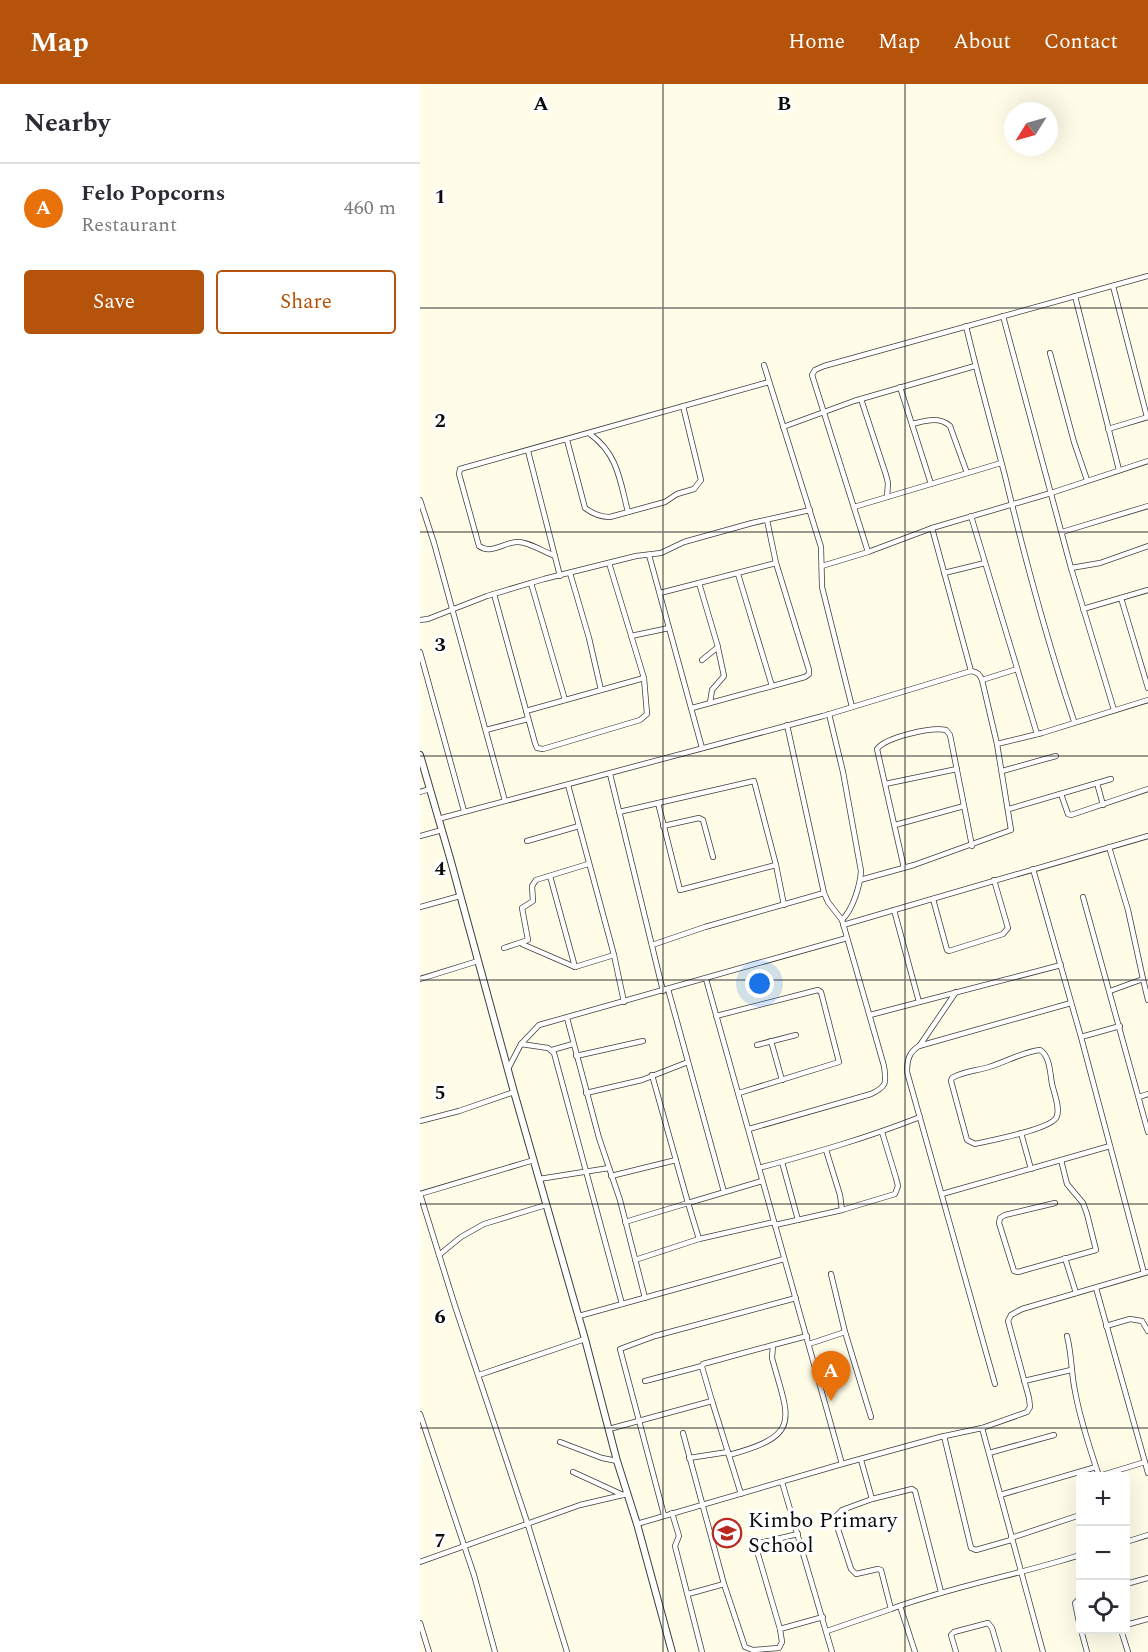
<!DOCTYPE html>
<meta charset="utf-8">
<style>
body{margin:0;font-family:Spectral,serif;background:#f7f7f7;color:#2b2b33}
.controls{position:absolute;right:18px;bottom:18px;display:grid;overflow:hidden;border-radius:6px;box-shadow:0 6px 24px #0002}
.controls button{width:54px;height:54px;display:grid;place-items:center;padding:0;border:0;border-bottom:2px solid #e1e1e2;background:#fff;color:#2b2b33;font:30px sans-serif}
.compass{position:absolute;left:584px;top:18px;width:54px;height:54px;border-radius:50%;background:#fff;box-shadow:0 6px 24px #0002;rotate:233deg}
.you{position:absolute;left:340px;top:900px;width:21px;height:21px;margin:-15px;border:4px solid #fff;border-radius:50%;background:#1a73e8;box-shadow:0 0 0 9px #1a73e833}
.badge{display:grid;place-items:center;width:39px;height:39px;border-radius:50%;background:#b45309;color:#fff;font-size:20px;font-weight:700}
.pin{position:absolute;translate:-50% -50px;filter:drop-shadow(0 2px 3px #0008)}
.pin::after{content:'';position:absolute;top:32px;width:21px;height:18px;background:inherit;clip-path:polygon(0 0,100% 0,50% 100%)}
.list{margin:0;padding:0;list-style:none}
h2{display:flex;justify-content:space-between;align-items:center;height:78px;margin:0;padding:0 24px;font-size:26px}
h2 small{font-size:20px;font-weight:400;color:#7c7c81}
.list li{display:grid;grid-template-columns:39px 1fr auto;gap:18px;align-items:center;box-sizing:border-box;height:90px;padding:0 24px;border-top:2px solid #e1e1e2}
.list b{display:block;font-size:22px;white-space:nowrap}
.list p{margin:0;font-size:20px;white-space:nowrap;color:#7c7c81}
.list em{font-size:20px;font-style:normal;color:#7c7c81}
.actions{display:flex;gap:12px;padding:18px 24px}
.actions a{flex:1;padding:14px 0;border:2px solid #b45309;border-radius:6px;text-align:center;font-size:21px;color:#b45309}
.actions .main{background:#b45309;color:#fff}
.icon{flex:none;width:33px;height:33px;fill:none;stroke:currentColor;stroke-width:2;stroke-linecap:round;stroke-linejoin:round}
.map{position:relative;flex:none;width:728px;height:1568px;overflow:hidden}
header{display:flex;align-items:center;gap:36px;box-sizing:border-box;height:84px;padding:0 30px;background:#b45309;color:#fff}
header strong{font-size:28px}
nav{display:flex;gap:33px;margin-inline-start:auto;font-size:21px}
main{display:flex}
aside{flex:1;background:#fff}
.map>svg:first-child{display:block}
</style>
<header>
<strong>Map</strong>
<nav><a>Home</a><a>Map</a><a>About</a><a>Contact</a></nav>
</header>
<main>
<aside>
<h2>Nearby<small></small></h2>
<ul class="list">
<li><span class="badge" style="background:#e8710a">A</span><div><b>Felo Popcorns</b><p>Restaurant</p></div><em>460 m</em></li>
</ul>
<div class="actions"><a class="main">Save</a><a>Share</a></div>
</aside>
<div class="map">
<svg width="728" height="1568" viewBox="0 0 728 1568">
<rect width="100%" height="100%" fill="#fffce8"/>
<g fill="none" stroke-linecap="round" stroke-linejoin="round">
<g stroke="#3e3e3e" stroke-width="6">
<g id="minor">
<polyline points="693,202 727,333"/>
<polyline points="655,212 699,386"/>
<polyline points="583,232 651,484 694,626"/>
<path d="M546,242C558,293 572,342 585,392C605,475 627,557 654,637"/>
<polyline points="630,269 654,358 667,396"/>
<polyline points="344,281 401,463 402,503 432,623"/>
<polyline points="480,303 511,400"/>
<polyline points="441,315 466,391 468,399 467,413"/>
<path d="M492,340C505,337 519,332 530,342L547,389"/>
<polyline points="363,343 434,317 555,282"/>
<polyline points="688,345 728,333"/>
<path d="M170,350C198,370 200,397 208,428"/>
<path d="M147,356L165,424C173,430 180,433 190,433L245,418L257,410L274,405L281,396L263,322"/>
<polyline points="108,367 140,492"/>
<polyline points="0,416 14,459 85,717"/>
<polyline points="434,423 581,379"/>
<polyline points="551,432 617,650"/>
<polyline points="512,444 551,587"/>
<polyline points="642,448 728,422"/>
<polyline points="448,468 392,291 395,286 404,282 728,192"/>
<polyline points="229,471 282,664"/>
<path d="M135,472C124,468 107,457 97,458C85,458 71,471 59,462L39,390L40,385L349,298"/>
<polyline points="402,482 448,468 512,444 631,409 728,377"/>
<polyline points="651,484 680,479 728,462"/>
<polyline points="150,489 169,554 181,606"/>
<polyline points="524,489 565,479"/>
<polyline points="318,490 352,602"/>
<polyline points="111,499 145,616"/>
<polyline points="279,499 298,563 282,576"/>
<polyline points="240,509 356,479 347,436"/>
<polyline points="74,510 115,659 117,664 123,665 220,636 227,630 224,594 189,479"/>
<polyline points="701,514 728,604"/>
<polyline points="663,525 728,506"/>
<polyline points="0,536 8,535 67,512 124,495 216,472 241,469 264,458 332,439 390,426"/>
<polyline points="211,552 249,544"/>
<polyline points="0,568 44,727"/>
<polyline points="562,596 597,585"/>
<polyline points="290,619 292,606 304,592 298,564"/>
<polyline points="272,624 385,593 389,590 389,586 356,479"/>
<polyline points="106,627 224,594"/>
<path d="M409,630L423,688L441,787C440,802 433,825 422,836"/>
<polyline points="66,646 108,635"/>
<polyline points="577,660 622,649 728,616"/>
<polyline points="582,687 636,672"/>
<polyline points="190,690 243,907"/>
<polyline points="677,699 683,721"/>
<polyline points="465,700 537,685"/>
<polyline points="148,701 194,871 204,918"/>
<polyline points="0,708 10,705"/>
<polyline points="641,710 648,730 651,731 728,705"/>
<polyline points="238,719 260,806 356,781 364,821"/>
<polyline points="589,725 691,695"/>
<polyline points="199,728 334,697 356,781"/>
<path d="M18,735L403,632L551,587C558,588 560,591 562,596L577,660L591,746L494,781L440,796"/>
<polyline points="475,741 544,722"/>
<polyline points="243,742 279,734 283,736 293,773"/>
<polyline points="0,752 22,746"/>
<polyline points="107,757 159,742"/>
<polyline points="689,763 708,826 723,895 690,907"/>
<path d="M484,784L457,665C466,653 511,643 526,646L530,651L552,762"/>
<polyline points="613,785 661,953 724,1189"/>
<polyline points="130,792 155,883"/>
<polyline points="663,813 728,1048"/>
<polyline points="513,815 527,866 529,867 583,850 588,844 574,796"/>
<polyline points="0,823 40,812"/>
<polyline points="474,826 499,918"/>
<polyline points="423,841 728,752"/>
<polyline points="102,860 155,883 194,871"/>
<polyline points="232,861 285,843 404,809"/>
<polyline points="84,864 108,856 102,824 113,817 112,802 116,796 168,780"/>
<polyline points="0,895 58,877"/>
<polyline points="286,895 422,1380"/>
<polyline points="723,895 728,916"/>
<polyline points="248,905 304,1108"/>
<polyline points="450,931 641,881"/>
<polyline points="296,932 398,906 401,908 419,978 319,1009"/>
<polyline points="147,934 179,1054 200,1116 225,1214"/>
<polyline points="661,953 700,942"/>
<polyline points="351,957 362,996"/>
<polyline points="101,960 128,964 134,969 202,1220"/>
<polyline points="337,961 376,951"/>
<polyline points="500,961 536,908"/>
<polyline points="132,966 153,960"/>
<path d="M620,966C630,972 630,989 632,1000C634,1009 640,1023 637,1032C634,1045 568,1057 555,1060L547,1056L531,997L532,994C543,987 556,987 569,983C586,978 602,968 620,966Z"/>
<polyline points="156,972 223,957"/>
<polyline points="88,985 101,960 119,941 427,854"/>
<polyline points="166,1009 222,996 268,978"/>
<polyline points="719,1013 728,1010"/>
<polyline points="0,1037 39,1027 94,1008"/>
<path d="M329,1045L451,1010C468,1002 466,998 464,982L422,836L408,818L404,809L367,641"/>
<polyline points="601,1049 611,1085"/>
<polyline points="406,1066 420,1111 422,1126"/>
<polyline points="362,1078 378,1136"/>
<path d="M339,1084C394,1069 447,1054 500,1033"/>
<polyline points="191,1092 256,1076"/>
<polyline points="119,1095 189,1084"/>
<polyline points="0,1110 35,1222 108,1441 147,1568"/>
<polyline points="0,1110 114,1076"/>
<polyline points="522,1110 690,1062"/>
<polyline points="635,1119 585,1131 580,1134 579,1139 594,1187 598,1188 676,1166 667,1130 663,1119 647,1100 641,1076"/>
<polyline points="205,1138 268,1119 232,991"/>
<polyline points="355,1141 422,1126 475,1110 478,1102 476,1094 462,1048"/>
<polyline points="279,1155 354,1138"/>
<polyline points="19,1171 41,1153 64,1140 126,1121"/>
<polyline points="645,1174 656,1209"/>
<polyline points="215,1176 279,1155 268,1119 342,1097"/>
<polyline points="411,1190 425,1248 451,1333"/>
<polyline points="676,1204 728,1389"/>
<polyline points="159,1232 364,1175"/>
<polyline points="686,1242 710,1235 722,1237 728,1247"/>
<path d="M647,1252C652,1271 651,1289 655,1307C660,1336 670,1365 679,1392"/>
<polyline points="389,1260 425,1248"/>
<polyline points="59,1291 165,1255"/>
<polyline points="225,1297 282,1282"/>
<polyline points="604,1297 651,1286"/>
<path d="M575,1300L487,988C487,976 489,968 499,962L651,919"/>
<polyline points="292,1317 321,1410"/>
<polyline points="0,1330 54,1491 75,1568"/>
<polyline points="562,1344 623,1568"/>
<polyline points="189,1345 292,1317 282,1283 283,1280 353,1261"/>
<polyline points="263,1349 304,1500 325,1563 333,1566 359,1564 362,1558 360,1545 403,1533"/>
<polyline points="524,1352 551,1464 556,1466 591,1456"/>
<polyline points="140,1358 182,1374 197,1377"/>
<polyline points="569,1369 634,1351"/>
<path d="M309,1371C383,1351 369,1336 352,1274L353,1261L387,1252"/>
<polyline points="269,1374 308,1368"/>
<polyline points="441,1376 452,1415"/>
<polyline points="153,1388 203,1411"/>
<polyline points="679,1392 725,1378"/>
<polyline points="362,1398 412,1568"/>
<polyline points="580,1411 676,1383"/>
<polyline points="252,1429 259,1452 255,1462 282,1568"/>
<polyline points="244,1431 200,1265 235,1252 376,1214"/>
<polyline points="660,1433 660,1445"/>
<polyline points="217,1440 422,1380 520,1353 562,1344 607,1328 610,1323 609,1314 588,1237 591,1231 602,1225 728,1188"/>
<polyline points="591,1454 660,1431"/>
<polyline points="706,1458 728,1451"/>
<polyline points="0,1478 160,1421 207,1410"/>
<polyline points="706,1500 728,1494"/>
<path d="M521,1508L495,1407L492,1405L452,1415L422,1426L416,1432L417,1442L431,1485L436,1490L458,1485L461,1486L471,1525C533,1502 598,1491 660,1471"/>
<polyline points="268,1510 304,1500"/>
<polyline points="660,1514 655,1519 660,1543"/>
<polyline points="480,1522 495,1568"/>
<polyline points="0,1539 9,1568"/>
<polyline points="706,1541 728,1535"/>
<polyline points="360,1545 335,1460 378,1450"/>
<polyline points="661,1546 667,1568"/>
<polyline points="701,1546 708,1568"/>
<polyline points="407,1547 471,1525"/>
<polyline points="536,1568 531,1551 534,1548 568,1539 572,1544 579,1568"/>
</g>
</g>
<g stroke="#3e3e3e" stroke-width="8">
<polyline id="tertiary" points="0,671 30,774 94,1008 165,1255 197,1377 217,1440 252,1568"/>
</g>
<use href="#minor" stroke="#fff" stroke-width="4.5"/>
<use href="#tertiary" stroke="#fff" stroke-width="6"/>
</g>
<path fill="none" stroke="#0b0b0b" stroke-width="1.5" stroke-opacity="0.55" d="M243,0V1568M485,0V1568M0,224H728M0,448H728M0,672H728M0,896H728M0,1120H728M0,1344H728"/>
<defs>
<g id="school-ring" transform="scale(1.5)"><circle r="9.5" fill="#fff" stroke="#bb2822" stroke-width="1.5"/><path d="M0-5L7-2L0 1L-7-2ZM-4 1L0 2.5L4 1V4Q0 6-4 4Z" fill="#bb2822"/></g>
</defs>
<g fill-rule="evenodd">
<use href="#school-ring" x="307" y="1449"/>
</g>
<g text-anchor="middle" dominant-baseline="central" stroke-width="6" stroke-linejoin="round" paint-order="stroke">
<g font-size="22" fill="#0b0b0b" stroke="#fff" text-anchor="start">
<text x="328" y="1436">Kimbo Primary<tspan x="328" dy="25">School</tspan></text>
</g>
</g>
<g font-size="20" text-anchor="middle" font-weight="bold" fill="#0b0b0b" stroke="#fff" stroke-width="6" stroke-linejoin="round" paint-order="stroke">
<text x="121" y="26">A</text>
<text x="364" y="26">B</text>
<text x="20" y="119">1</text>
<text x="20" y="343">2</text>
<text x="20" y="567">3</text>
<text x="20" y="791">4</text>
<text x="20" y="1015">5</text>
<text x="20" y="1239">6</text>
<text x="20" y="1463">7</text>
</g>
</svg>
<div class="controls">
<button>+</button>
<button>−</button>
<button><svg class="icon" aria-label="locate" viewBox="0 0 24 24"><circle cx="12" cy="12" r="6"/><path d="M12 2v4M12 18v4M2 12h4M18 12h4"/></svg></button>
</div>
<svg class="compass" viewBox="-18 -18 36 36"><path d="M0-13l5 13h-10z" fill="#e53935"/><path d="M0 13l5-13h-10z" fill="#7c7c81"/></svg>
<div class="you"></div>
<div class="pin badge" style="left:411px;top:1317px;background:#e8710a">A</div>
</div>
</main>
